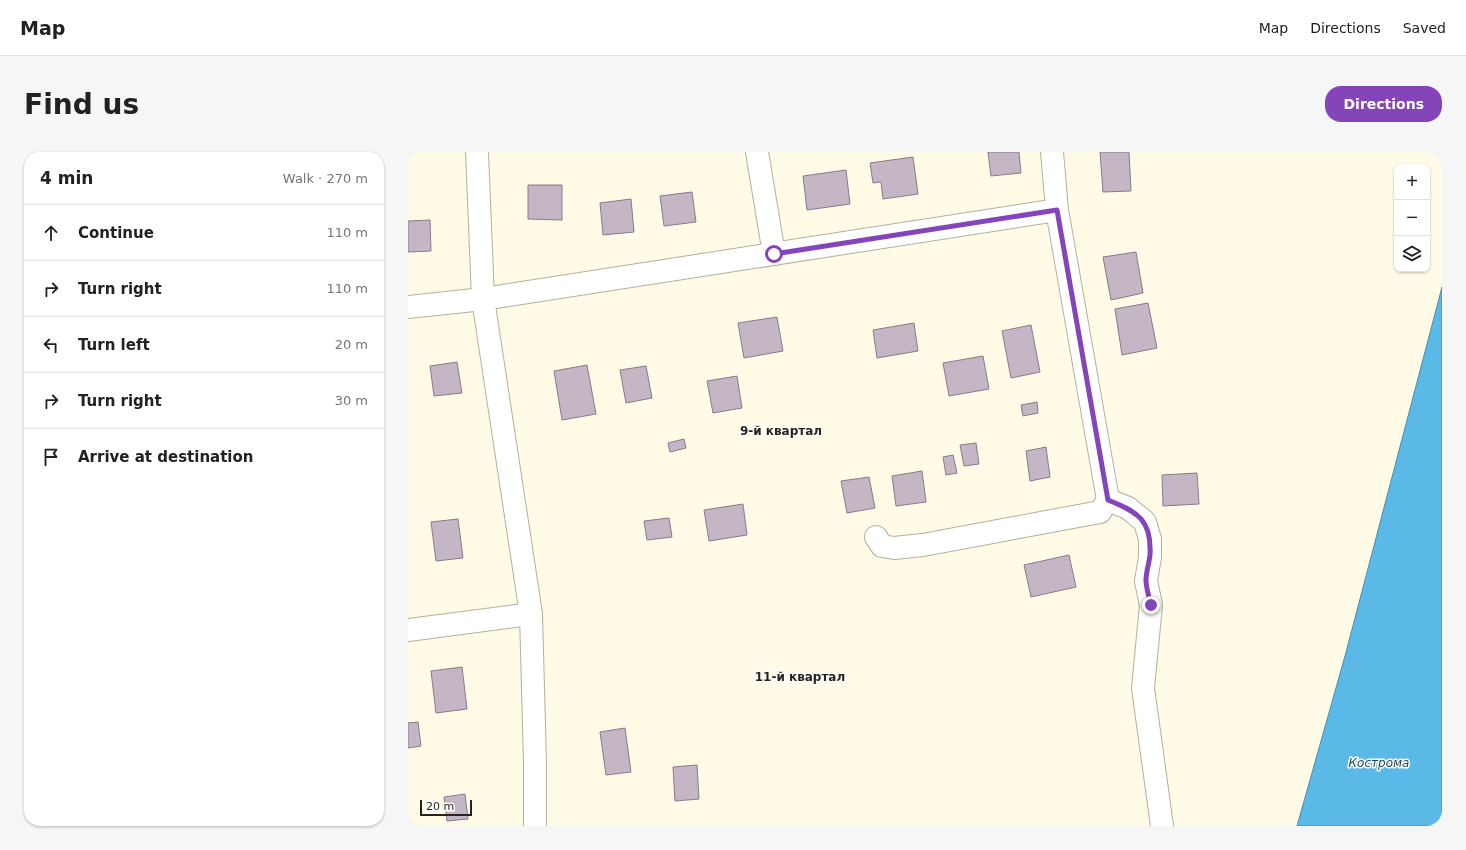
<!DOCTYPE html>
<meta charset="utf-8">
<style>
body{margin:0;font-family:"DejaVu Sans",sans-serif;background:#f6f6f6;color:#202124}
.controls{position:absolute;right:12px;top:12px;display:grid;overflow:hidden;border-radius:8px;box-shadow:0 1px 3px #0004}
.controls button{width:36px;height:36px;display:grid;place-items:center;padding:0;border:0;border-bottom:1px solid #e0e0e0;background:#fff;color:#202124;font:20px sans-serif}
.scale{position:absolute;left:12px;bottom:10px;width:52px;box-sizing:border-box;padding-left:4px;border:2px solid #26251d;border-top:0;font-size:11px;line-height:14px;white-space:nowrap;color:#26251d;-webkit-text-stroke:3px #fff;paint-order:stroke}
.stop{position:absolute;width:12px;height:12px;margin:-9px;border:3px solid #8545ba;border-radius:50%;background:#fff}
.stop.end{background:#8545ba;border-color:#fff;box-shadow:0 1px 4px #0008}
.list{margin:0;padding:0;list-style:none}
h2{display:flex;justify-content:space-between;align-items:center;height:52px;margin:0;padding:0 16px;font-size:17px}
h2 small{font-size:13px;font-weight:400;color:#757577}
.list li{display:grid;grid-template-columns:26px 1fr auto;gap:12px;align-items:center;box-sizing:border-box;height:56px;padding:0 16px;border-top:1px solid #e0e0e0}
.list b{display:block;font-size:15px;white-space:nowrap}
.list em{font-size:13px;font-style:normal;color:#757577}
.icon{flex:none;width:22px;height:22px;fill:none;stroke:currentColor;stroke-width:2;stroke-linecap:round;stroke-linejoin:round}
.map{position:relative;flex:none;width:1034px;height:674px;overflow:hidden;border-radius:16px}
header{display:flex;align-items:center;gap:24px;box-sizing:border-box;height:56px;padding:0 20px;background:#fff;border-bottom:1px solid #e0e0e0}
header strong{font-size:19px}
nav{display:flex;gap:22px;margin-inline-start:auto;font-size:14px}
.intro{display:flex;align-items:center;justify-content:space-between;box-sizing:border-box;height:96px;padding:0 24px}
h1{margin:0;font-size:28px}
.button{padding:10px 18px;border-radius:16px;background:#8545ba;color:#fff;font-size:14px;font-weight:700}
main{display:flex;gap:24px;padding:0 24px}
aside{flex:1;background:#fff;border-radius:16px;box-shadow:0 1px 3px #0004}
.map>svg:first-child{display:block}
</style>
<header>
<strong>Map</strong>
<nav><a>Map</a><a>Directions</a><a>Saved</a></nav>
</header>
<div class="intro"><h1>Find us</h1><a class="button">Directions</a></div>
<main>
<aside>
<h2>4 min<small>Walk · 270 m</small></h2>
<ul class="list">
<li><svg class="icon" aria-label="ahead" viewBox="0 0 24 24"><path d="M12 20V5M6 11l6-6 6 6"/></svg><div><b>Continue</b></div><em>110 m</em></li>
<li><svg class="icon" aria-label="right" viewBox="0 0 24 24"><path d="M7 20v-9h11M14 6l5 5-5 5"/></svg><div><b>Turn right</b></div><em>110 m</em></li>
<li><svg class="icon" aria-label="left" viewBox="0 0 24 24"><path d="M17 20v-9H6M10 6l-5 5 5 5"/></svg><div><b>Turn left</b></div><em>20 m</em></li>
<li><svg class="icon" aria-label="right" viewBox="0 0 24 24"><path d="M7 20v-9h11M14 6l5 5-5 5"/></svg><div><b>Turn right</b></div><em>30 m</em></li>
<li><svg class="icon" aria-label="arrive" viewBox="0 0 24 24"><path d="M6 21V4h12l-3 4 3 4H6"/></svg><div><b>Arrive at destination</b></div></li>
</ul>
</aside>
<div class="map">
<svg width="1034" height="674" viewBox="0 0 1034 674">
<rect width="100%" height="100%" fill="#fffbe6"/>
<polygon fill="#5bb9e8" stroke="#4b8dab" points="1034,135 1034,674 889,674 937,504"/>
<g fill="#c5b6c5" stroke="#897a89">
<polygon points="580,0 611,0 613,21 583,24"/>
<polygon points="692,0 721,0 723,39 695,40"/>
<polygon points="505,5 510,42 475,47 473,30 465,31 462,11"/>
<polygon points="438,18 442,52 399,58 395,24"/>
<polygon points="120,33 154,33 154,68 120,67"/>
<polygon points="284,40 288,70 256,74 252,44"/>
<polygon points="223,47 226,80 195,83 192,51"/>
<polygon points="22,68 23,99 0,100 0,69"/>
<polygon points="728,100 735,141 703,148 695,105"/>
<polygon points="740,151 749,196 714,203 707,157"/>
<polygon points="369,165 375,199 336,206 330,171"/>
<polygon points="506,171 510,199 469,206 465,178"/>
<polygon points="623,173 632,220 603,226 594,179"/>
<polygon points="575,204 581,237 541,244 535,211"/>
<polygon points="49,210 54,241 26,244 22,214"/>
<polygon points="179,213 188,262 154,268 146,219"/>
<polygon points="238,214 244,246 218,251 212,218"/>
<polygon points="329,224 334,256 305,261 299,229"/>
<polygon points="629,250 630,261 615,264 613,253"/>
<polygon points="276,287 278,296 262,300 260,291"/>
<polygon points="568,291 571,312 556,314 552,293"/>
<polygon points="638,295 642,325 622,329 618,299"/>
<polygon points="545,303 549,321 538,323 535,305"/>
<polygon points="514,319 518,350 488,354 484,324"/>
<polygon points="789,321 791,352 755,354 754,323"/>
<polygon points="461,325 467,356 439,361 433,329"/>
<polygon points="335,352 339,383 301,389 296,358"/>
<polygon points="261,366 264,385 239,388 236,369"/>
<polygon points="50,367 55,406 28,409 23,370"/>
<polygon points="661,403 668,435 623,445 616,413"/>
<polygon points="54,515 59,557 28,561 23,519"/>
<polygon points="10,570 13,594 0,596 0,571"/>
<polygon points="217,576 223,620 198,623 192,580"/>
<polygon points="289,613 291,647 267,649 265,615"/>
<polygon points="57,642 60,667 39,669 36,645"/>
</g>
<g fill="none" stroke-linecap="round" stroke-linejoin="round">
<g stroke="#b3b09c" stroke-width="24">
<g id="minor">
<polyline points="349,0 366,102"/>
<polyline points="0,155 75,147 649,58"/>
<polyline points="700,348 720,356 737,370 742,387 742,405 738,429 743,453 735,536 754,674"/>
<polyline points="468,385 474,394 486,396 515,393 692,360 700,348 649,58 644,0"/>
<polyline points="123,462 127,611 127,674"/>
<polyline points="0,478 123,462 75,147 69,0"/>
</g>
</g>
<use href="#minor" stroke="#fff" stroke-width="22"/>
</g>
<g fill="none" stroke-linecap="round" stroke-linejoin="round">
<path stroke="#8545ba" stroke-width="5" d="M366,102L649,58L700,348C730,360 744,368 742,403C741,412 738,420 738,428C738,436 741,445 743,453"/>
</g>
<g text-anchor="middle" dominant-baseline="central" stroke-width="3" stroke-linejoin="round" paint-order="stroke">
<g font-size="12" font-weight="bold" fill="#26251d" stroke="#fff">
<text x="373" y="279">9-й квартал</text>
<text x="392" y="525">11-й квартал</text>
</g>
<g font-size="12" font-style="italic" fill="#1e465a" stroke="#fff">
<text x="971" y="611">Кострома</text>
</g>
</g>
</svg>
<div class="controls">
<button>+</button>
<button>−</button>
<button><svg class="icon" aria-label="layers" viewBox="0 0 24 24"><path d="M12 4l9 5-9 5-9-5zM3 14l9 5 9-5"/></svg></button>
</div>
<div class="scale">20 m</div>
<div class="stop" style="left:366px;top:102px"></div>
<div class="stop end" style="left:743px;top:453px"></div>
</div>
</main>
